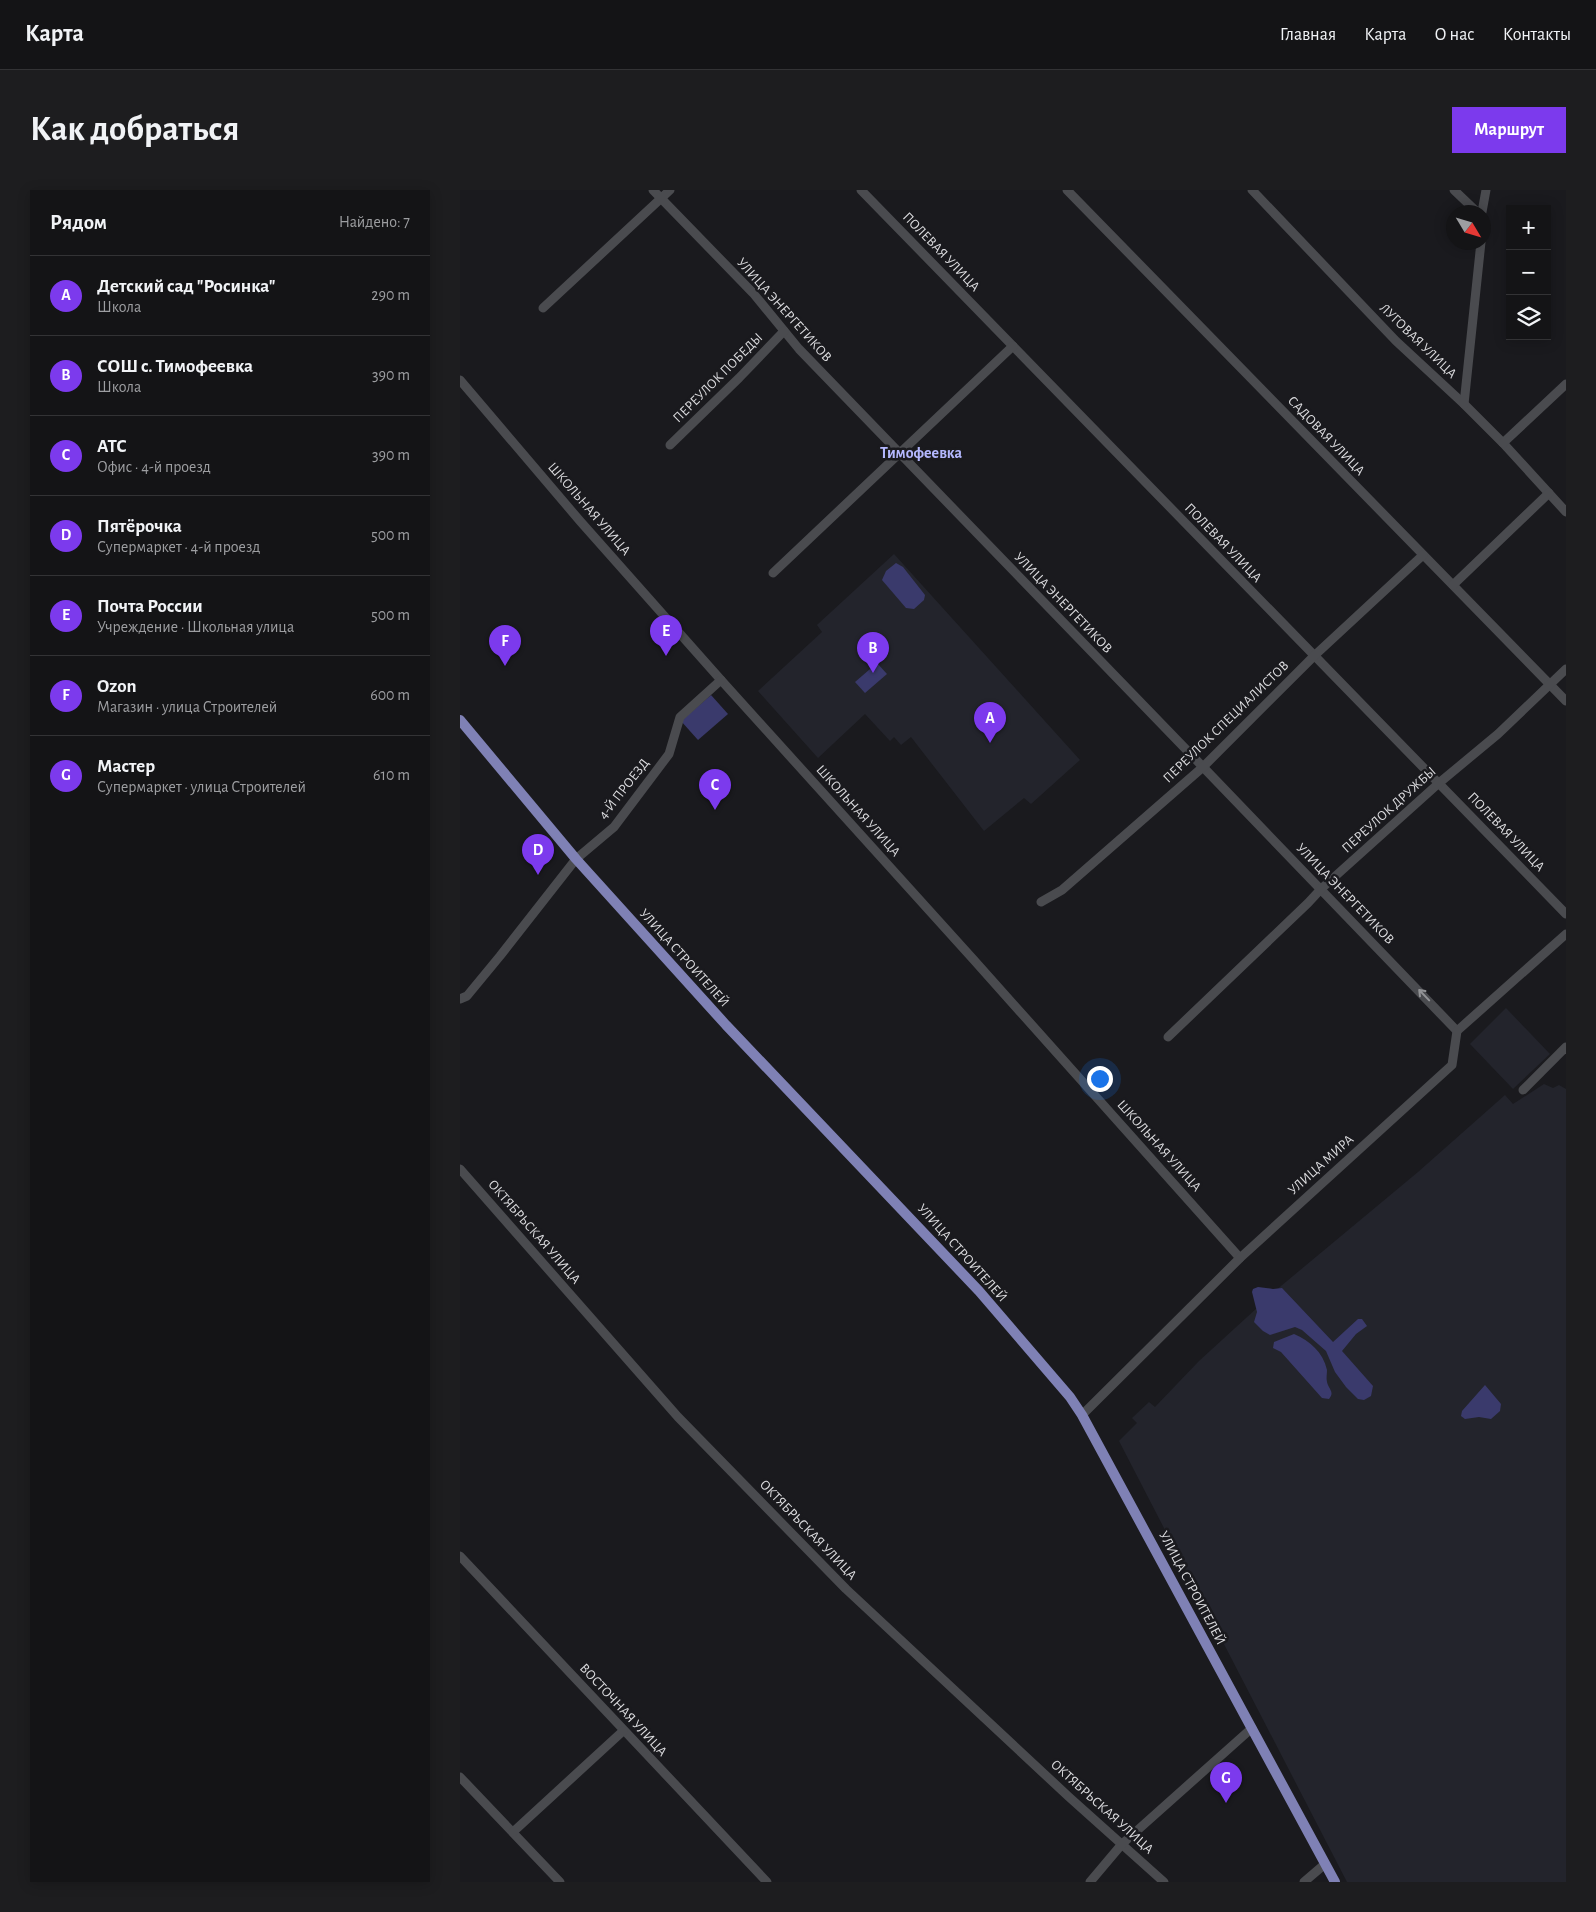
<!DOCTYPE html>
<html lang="ru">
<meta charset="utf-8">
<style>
body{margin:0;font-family:"Alegreya Sans",sans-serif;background:#1d1d1f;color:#f1f3f6}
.controls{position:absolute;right:15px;top:15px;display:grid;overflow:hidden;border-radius:0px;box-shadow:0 2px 12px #0003}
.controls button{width:45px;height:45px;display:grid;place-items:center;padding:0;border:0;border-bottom:1px solid #333335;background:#141416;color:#f1f3f6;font:25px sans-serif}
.compass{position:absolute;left:986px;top:15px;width:45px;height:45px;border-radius:50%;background:#141416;box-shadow:0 2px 12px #0003;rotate:128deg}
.you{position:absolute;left:639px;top:888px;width:18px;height:18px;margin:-12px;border:4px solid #fff;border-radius:50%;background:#1a73e8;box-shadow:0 0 0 8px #1a73e833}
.badge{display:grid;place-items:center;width:32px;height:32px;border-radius:50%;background:#7c3aed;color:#fff;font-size:16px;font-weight:700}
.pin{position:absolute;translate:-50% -41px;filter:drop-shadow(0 1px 2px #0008)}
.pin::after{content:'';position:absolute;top:26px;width:18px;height:15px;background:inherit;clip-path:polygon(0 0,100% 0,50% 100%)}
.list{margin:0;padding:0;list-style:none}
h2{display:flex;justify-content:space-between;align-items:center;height:65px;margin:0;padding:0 20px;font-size:21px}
h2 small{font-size:16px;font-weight:400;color:#9d9ea1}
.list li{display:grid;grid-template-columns:32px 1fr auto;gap:15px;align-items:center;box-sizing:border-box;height:80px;padding:0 20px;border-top:1px solid #333335}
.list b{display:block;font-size:19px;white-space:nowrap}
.list p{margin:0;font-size:16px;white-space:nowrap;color:#9d9ea1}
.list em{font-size:16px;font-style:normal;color:#9d9ea1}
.icon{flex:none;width:28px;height:28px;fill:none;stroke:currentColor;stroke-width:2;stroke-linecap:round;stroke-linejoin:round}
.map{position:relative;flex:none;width:1106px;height:1692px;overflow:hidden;border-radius:0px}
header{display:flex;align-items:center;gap:30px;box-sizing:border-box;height:70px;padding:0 25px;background:#141416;border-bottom:1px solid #333335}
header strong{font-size:24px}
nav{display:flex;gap:28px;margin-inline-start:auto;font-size:18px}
.intro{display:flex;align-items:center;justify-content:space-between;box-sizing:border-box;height:120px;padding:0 30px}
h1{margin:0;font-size:35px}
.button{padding:12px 22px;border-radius:0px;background:#7c3aed;color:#fff;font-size:18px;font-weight:700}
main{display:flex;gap:30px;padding:0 30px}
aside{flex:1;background:#141416;border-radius:0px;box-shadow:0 2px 12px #0003}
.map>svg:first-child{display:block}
</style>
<header>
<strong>Карта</strong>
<nav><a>Главная</a><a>Карта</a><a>О нас</a><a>Контакты</a></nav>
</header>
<div class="intro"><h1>Как добраться</h1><a class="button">Маршрут</a></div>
<main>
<aside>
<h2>Рядом<small>Найдено: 7</small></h2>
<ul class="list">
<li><span class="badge">A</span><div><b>Детский сад &quot;Росинка&quot;</b><p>Школа</p></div><em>290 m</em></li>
<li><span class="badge">B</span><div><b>СОШ с. Тимофеевка</b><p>Школа</p></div><em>390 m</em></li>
<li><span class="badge">C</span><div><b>АТС</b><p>Офис · 4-й проезд</p></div><em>390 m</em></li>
<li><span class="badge">D</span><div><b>Пятёрочка</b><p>Супермаркет · 4-й проезд</p></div><em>500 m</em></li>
<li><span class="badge">E</span><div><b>Почта России</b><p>Учреждение · Школьная улица</p></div><em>500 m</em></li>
<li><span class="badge">F</span><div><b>Ozon</b><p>Магазин · улица Строителей</p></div><em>600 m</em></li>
<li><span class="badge">G</span><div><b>Мастер</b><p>Супермаркет · улица Строителей</p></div><em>610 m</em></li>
</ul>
</aside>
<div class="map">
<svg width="1106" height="1692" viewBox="0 0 1106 1692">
<rect width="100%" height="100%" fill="#1a1a1e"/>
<g fill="#23242c">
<polygon points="434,364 620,570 571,614 564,608 524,641 451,547 441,555 434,547 430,551 405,524 358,568 298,501 362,442 357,435 358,434"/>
<polygon points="1046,818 1090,864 1053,899 1010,854"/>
<polygon points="1084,894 1093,898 1099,895 1106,899 1106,1692 887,1692 659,1251 677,1233 672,1228 689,1212 695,1217 739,1171 821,1096 958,982 1045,905 1053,914"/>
</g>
<g fill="#3a3a6c">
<polygon points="436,373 443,377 465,405 464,410 454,419 446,418 422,390 426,381"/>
<polygon points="417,473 427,484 405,503 395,492"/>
<polygon points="251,505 268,524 238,550 221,531"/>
<polygon points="798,1097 813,1099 822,1098 873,1152 898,1129 902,1129 907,1136 896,1144 882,1161 913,1196 911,1206 904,1210 898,1209 886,1197 875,1182 866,1161 842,1140 835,1137 810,1145 803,1141 794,1132 797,1122 792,1102 793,1099"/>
<path d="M834,1144C850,1151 863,1162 867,1180C867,1184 866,1188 867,1192C869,1200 875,1202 869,1209L862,1208L821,1162L813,1158L814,1152Z"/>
<polygon points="1025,1195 1041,1214 1040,1221 1031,1229 1019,1227 1005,1229 1001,1226 1002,1221"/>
</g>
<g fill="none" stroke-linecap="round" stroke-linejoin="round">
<g stroke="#4a4b4f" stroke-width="9">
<polyline points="193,0 293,103 339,159 743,577 997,841"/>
<polyline points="401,0 1106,724"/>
<polyline points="607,0 1106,511"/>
<polyline points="792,0 936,151 1004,214 1043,253 1106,322"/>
<polyline points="994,0 1017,22"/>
<polyline points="1022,22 1026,0"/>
<polyline points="83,118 210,0"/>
<polyline points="0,190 120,331 261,490 513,769 780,1068"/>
<polyline points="1004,214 1021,52"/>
<polyline points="1043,253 1106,194"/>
<polyline points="210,255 279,188 324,141"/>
<polyline points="313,383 553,156"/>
<polyline points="993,395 1089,303"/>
<polyline points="581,712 602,700 743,577 854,466 963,365"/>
<polyline points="0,809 7,806 40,766 116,669 154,637 209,564 220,527 261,490"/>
<polyline points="708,847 848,713 861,699 979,593 1038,544 1106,479"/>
<polyline points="1063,900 1106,857"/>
<polyline points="0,979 218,1227 386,1399 609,1607 704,1692"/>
<polyline points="622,1225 780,1068 992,875 997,841 1106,744"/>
<polyline points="0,1366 307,1692"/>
<polyline points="0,1587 100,1692"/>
<polyline points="53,1642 163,1541"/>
<polyline points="630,1692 662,1654 792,1538"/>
<polyline points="844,1692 865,1674"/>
</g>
<polyline stroke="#7f81b5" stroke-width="10" points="0,530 116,669 266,835 519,1101 610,1207 622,1225 875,1692"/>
</g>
<defs><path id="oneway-shaft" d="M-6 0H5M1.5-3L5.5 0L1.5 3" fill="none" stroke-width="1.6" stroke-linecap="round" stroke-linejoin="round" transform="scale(1.25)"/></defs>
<use stroke="#929396" href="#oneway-shaft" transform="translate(964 805) rotate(-134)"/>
<g text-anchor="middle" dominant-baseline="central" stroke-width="5" stroke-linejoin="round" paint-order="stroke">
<g font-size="14" fill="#dbdbde" stroke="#1a1a1e">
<text transform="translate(481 62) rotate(46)">ПОЛЕВАЯ УЛИЦА</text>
<text transform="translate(324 120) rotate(48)">УЛИЦА ЭНЕРГЕТИКОВ</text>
<text transform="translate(958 151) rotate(44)">ЛУГОВАЯ УЛИЦА</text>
<text transform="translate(258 188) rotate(-45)">ПЕРЕУЛОК ПОБЕДЫ</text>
<text transform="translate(866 246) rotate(46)">САДОВАЯ УЛИЦА</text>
<text transform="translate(129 319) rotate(49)">ШКОЛЬНАЯ УЛИЦА</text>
<text transform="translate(763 353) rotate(46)">ПОЛЕВАЯ УЛИЦА</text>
<text transform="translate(603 413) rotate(46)">УЛИЦА ЭНЕРГЕТИКОВ</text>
<text transform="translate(766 532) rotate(-44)">ПЕРЕУЛОК СПЕЦИАЛИСТОВ</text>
<text transform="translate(164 599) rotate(-52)">4-Й ПРОЕЗД</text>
<text transform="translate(929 620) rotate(-42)">ПЕРЕУЛОК ДРУЖБЫ</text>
<text transform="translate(398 621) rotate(48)">ШКОЛЬНАЯ УЛИЦА</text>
<text transform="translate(1046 642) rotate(46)">ПОЛЕВАЯ УЛИЦА</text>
<text transform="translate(885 704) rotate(46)">УЛИЦА ЭНЕРГЕТИКОВ</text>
<text transform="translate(224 768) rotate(48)">УЛИЦА СТРОИТЕЛЕЙ</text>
<text transform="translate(699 956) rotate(48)">ШКОЛЬНАЯ УЛИЦА</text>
<text transform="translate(861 975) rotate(-42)">УЛИЦА МИРА</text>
<text transform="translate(74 1042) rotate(49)">ОКТЯБРЬСКАЯ УЛИЦА</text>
<text transform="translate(502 1063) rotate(48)">УЛИЦА СТРОИТЕЛЕЙ</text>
<text transform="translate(348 1340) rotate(46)">ОКТЯБРЬСКАЯ УЛИЦА</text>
<text transform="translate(732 1398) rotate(62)">УЛИЦА СТРОИТЕЛЕЙ</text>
<text transform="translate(163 1520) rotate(47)">ВОСТОЧНАЯ УЛИЦА</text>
<text transform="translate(642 1617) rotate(42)">ОКТЯБРЬСКАЯ УЛИЦА</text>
</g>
<g font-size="16" font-weight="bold" fill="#b3b7fd" stroke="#1a1a1e">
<text x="461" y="263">Тимофеевка</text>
</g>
</g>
</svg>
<div class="controls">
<button>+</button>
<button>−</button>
<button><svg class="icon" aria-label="layers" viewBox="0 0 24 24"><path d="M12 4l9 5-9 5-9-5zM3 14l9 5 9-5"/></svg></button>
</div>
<svg class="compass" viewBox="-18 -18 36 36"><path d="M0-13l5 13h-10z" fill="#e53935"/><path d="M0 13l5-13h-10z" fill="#9d9ea1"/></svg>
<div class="you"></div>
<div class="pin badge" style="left:530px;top:553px">A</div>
<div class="pin badge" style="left:413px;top:483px">B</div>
<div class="pin badge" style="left:255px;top:620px">C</div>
<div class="pin badge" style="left:78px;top:685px">D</div>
<div class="pin badge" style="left:206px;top:466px">E</div>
<div class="pin badge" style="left:45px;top:476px">F</div>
<div class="pin badge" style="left:766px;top:1613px">G</div>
</div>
</main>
